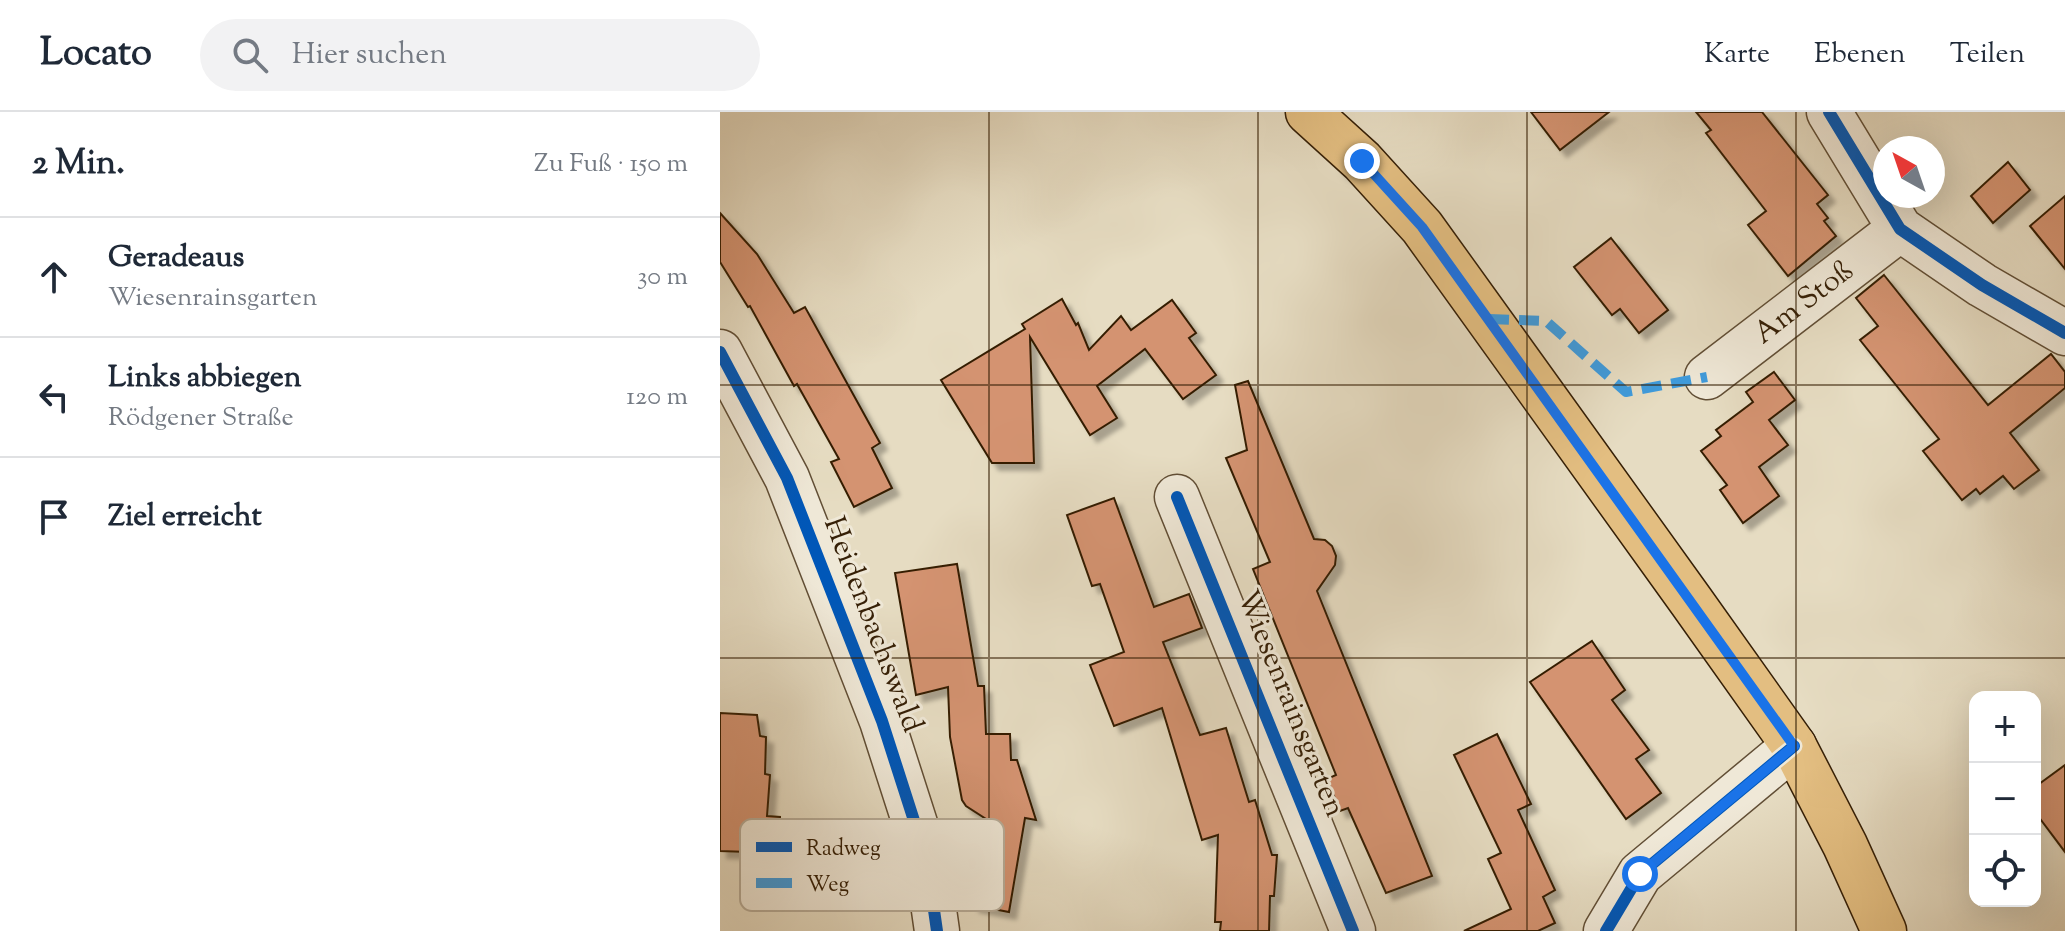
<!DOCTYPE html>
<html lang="de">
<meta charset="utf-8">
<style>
body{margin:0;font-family:"Sorts Mill Goudy",serif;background:#f2f2f3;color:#1f2937}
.controls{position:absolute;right:24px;bottom:24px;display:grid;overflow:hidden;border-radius:16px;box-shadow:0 8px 32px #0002}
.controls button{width:72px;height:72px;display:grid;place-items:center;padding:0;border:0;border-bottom:2px solid #e0e1e3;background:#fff;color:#1f2937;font:40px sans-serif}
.compass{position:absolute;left:1153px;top:24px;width:72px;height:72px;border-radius:50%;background:#fff;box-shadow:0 8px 32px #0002;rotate:320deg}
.stop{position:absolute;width:24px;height:24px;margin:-18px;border:6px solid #1a73e8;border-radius:50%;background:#fff}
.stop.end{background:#1a73e8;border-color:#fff;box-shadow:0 2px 8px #0008}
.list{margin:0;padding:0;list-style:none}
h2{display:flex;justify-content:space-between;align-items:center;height:104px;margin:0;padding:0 32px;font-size:34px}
h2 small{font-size:26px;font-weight:400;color:#747a83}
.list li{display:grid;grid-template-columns:52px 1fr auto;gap:24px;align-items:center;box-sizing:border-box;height:120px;padding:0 32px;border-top:2px solid #e0e1e3}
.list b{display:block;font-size:30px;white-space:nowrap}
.list p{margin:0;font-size:26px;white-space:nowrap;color:#747a83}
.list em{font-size:26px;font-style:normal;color:#747a83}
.icon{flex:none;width:44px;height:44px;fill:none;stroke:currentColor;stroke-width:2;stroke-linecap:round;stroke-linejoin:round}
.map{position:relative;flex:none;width:1345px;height:819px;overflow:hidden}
header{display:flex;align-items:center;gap:48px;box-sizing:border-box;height:112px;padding:0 40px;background:#fff;border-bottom:2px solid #e0e1e3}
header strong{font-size:38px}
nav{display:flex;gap:44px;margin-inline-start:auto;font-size:28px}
.search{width:560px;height:72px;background:#f2f2f3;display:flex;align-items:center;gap:20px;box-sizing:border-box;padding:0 28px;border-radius:44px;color:#747a83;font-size:30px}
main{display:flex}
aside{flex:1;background:#fff}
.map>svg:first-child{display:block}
</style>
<header>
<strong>Locato</strong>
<div class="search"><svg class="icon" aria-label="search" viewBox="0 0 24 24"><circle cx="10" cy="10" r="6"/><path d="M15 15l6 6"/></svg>Hier suchen</div>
<nav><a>Karte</a><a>Ebenen</a><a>Teilen</a></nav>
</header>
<main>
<aside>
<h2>2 Min.<small>Zu Fuß · 150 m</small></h2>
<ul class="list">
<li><svg class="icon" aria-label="ahead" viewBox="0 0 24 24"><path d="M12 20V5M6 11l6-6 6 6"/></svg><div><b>Geradeaus</b><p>Wiesenrainsgarten</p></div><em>30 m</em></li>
<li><svg class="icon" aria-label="left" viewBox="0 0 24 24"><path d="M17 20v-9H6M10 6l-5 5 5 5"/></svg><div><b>Links abbiegen</b><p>Rödgener Straße</p></div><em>120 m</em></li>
<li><svg class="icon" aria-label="arrive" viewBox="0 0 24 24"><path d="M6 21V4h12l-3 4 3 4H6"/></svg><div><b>Ziel erreicht</b></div></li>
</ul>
</aside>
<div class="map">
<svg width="1345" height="819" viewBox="0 0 1345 819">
<defs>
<filter id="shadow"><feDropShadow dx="7" dy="7" stdDeviation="2" flood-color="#0004"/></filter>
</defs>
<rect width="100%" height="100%" fill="#e6dcc2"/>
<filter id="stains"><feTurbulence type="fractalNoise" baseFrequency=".0025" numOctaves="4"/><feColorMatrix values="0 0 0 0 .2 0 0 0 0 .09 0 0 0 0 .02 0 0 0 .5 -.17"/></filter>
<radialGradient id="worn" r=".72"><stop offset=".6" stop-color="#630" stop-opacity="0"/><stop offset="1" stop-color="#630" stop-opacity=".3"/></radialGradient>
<g fill="#d49371" stroke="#351f06" stroke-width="2" filter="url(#shadow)">
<polygon points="811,0 889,0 840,38"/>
<polygon points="976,0 1042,0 1108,83 1097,92 1108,106 1104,109 1116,124 1068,164 1028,113 1046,99 986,21 991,18"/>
<polygon points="1288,50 1310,78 1273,111 1251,84"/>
<polygon points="1345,84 1345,157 1310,114"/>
<polygon points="0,101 37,142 74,201 85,195 160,331 152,336 172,376 134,395 111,350 119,347 77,272 74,274 30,194 28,195 0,150"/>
<polygon points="891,126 948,198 919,221 900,197 892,203 854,155"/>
<polygon points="1164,163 1268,293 1331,242 1345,260 1345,276 1290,321 1319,358 1294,377 1283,364 1260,382 1256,377 1242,388 1203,339 1219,327 1140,228 1158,214 1136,186"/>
<polygon points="342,187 356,213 358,211 369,238 401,204 411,218 452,188 476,221 469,226 496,263 463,287 425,237 377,274 397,306 370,323 310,225 314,351 272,351 221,268 305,217 302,212"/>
<polygon points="1054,260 1075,288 1049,308 1068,333 1039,355 1059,384 1023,411 1000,378 1007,373 981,339 1001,324 996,318 1033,290 1026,280"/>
<polygon points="528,269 594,427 605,428 612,434 616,444 615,453 597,479 712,764 666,781 628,696 620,699 607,667 616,663 533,457 550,450 506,346 527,338 515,273"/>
<polygon points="394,386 434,495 469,482 482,516 443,530 480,623 506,616 529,690 535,688 552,743 557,743 554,784 550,784 549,819 500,819 501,810 495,810 498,723 482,728 442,596 394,614 370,553 404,540 380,472 372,474 347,403"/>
<polygon points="237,452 258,574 264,574 266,622 290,622 291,648 297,648 316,708 305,706 289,800 252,793 266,707 246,694 242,688 230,625 228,575 196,583 175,461"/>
<polygon points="872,529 905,578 892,588 929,638 916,647 941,681 906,707 810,570"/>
<polygon points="0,601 37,603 40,624 46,625 45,662 50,663 47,704 60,705 59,741 0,739"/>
<polygon points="777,622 811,692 798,698 835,778 823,785 835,811 818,819 744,819 791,797 768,747 781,741 734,643"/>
<polygon points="1345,653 1345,740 1315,700 1315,675"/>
</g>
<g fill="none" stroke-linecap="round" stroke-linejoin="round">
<g stroke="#614e35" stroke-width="47">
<g id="minor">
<polyline points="1109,0 1180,117 1262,173 1345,221"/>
<polyline points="0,240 67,366 162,609 207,749 217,819"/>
<path id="s1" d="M987,265L1180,117"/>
<polyline points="457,385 633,819"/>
<polyline points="886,819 920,762 1074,634"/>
</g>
</g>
<g stroke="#351f06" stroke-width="47">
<polyline id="major" points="588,0 642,49 702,115 971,489 1074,634 1125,733 1164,819"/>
</g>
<use href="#minor" stroke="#efe8d7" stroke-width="44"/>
<use href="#major" stroke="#e3be81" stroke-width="44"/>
<polyline stroke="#3e9bdd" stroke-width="10" stroke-dasharray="20 10" stroke-linecap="butt" points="769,207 826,209 906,280 987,265"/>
<g stroke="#efe8d7" stroke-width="17">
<g id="cycleway">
<polyline points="1109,0 1180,117 1262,173 1345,221"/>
<polyline points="0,240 67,366 162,609 207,749 217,819"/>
<polyline points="457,385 633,819"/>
<polyline points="886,819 920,762 1074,634"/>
</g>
</g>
<use href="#cycleway" stroke="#0057b8" stroke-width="12"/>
</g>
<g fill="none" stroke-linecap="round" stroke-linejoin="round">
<polyline stroke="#1a73e8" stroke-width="10" points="642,49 702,115 1074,634 920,762"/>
</g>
<path fill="none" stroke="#351f06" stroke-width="2" stroke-opacity="0.55" d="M269,0V819M538,0V819M807,0V819M1076,0V819M0,273H1345M0,546H1345"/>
<g text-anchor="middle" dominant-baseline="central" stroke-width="6" stroke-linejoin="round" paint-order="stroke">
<g font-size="30" fill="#351f06" stroke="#efe8d7">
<text stroke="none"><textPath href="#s1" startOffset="122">Am Stoß</textPath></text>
<text transform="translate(152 513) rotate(69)">Heidenbachswald</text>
<text transform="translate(570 592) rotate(68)">Wiesenrainsgarten</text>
</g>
</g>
<rect x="20" y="707" width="264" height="92" rx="12" fill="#efe8d7" stroke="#b7ac98" stroke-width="2"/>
<rect x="36" y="730" width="36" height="10" fill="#0057b8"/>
<rect x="36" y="766" width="36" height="10" fill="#3e9bdd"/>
<g font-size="22" fill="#351f06">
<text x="86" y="743">Radweg</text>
<text x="86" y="779">Weg</text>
</g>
<rect width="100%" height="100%" filter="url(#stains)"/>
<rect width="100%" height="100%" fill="url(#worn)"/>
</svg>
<div class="controls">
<button>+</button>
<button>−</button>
<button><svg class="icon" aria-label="locate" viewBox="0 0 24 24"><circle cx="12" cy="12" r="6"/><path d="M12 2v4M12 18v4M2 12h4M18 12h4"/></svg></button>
</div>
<svg class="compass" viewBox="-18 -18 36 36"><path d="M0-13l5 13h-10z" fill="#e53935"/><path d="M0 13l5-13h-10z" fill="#747a83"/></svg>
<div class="stop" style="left:920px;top:762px"></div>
<div class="stop end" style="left:642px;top:49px"></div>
</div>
</main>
